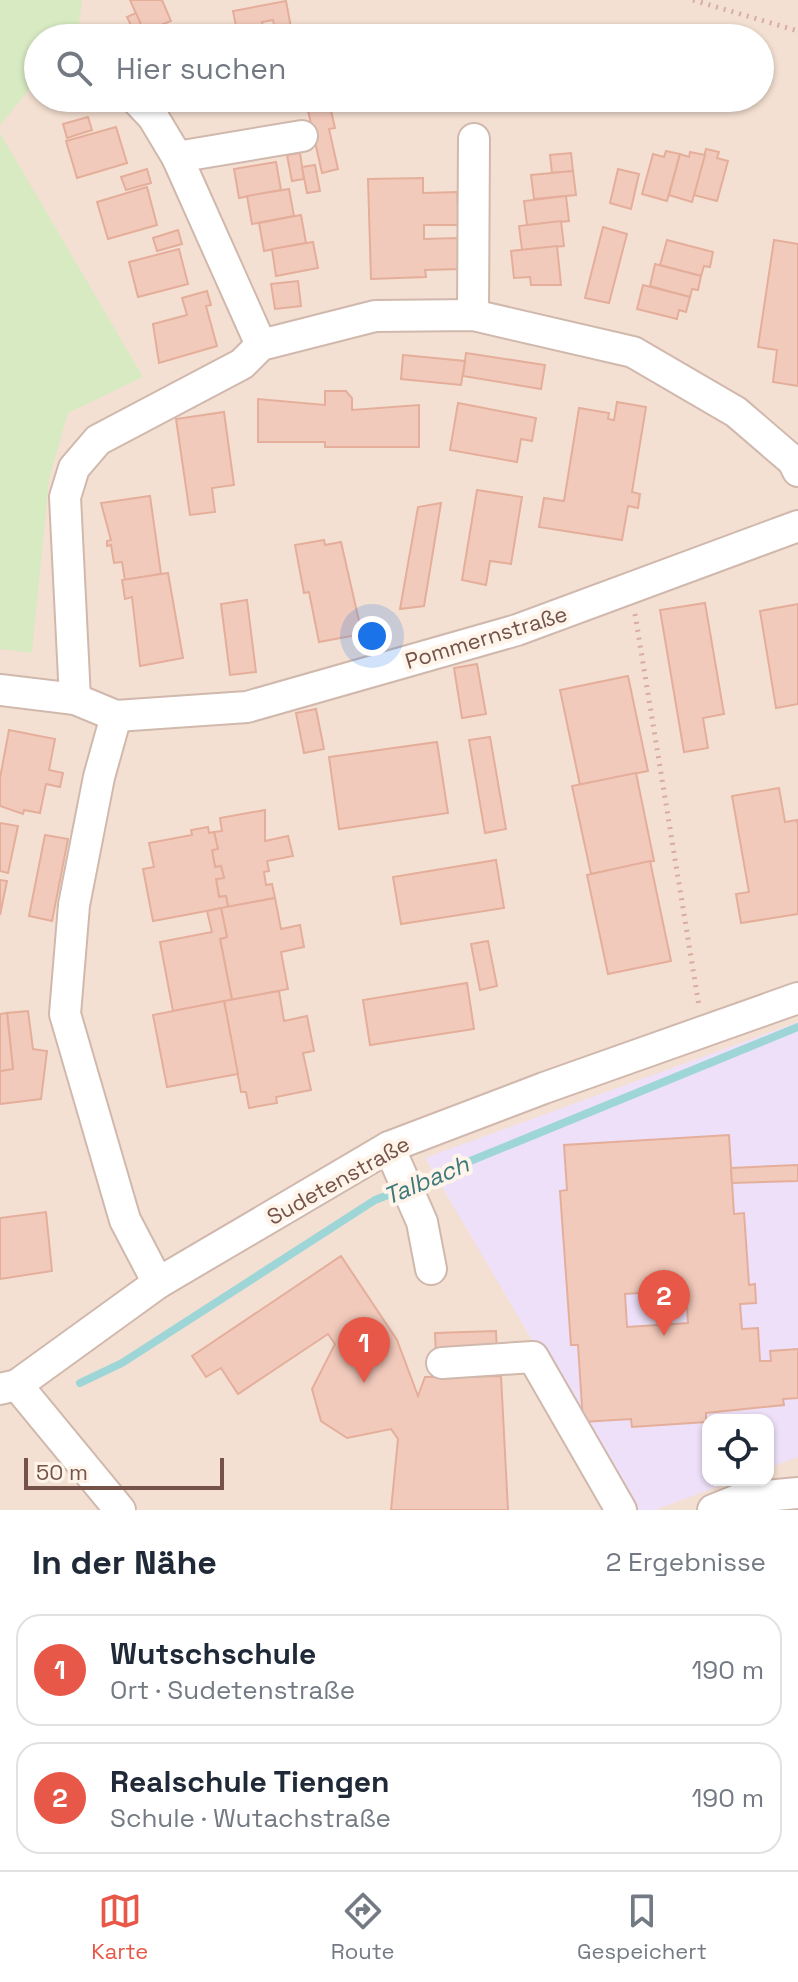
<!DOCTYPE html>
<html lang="de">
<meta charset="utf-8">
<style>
body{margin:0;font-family:"Space Grotesk",sans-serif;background:#f2f2f3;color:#1f2937}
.controls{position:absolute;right:24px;bottom:24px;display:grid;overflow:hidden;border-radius:16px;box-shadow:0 2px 6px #0004}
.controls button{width:72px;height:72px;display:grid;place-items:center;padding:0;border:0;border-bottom:2px solid #e0e1e3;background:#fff;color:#1f2937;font:40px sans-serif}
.scale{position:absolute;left:24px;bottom:20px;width:200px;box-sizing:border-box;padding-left:8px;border:4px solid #755349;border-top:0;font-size:22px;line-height:28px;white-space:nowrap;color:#755349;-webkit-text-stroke:6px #fff4ea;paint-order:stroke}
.you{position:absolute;left:372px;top:636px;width:28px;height:28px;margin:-20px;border:6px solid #fff;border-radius:50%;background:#1a73e8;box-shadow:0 0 0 12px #1a73e833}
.badge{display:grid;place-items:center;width:52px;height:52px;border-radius:50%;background:#e75848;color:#fff;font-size:26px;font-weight:700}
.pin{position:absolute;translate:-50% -66px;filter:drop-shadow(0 2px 4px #0008)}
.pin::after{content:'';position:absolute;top:42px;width:28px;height:24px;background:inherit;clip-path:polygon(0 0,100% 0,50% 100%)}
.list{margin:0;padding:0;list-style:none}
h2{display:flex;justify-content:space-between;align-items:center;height:104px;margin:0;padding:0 32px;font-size:34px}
h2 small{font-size:26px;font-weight:400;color:#747a83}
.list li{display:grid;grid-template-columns:52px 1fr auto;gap:24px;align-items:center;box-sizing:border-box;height:112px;margin:0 16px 16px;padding:0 16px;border:2px solid #e0e1e3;border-radius:24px}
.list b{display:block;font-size:30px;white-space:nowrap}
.list p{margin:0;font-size:26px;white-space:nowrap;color:#747a83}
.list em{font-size:26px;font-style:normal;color:#747a83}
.icon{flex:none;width:44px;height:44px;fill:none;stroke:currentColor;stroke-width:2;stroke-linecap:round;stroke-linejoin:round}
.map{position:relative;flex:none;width:798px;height:1510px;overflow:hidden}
.search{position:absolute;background:#fff;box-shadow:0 2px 6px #0004;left:24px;right:24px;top:24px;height:88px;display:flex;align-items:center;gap:20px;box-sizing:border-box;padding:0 28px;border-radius:44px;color:#747a83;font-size:30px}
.sheet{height:360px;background:#fff}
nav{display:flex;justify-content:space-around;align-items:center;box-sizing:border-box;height:112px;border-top:2px solid #e0e1e3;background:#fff;font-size:22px;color:#747a83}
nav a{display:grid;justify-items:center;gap:4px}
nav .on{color:#e75848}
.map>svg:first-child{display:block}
</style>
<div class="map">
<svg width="798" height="1510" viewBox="0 0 798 1510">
<rect width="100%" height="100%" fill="#fcf0e3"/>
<path fill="#f4e0d2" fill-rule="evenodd" d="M0,0H798V1510H0ZM38,38H760V98H38ZM708,1420H768V1480H708Z"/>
<polygon fill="#ede0f8" points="798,1022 798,1457 768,1468 768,1420 708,1420 708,1480 735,1480 655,1510 632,1510 425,1158"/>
<g fill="#d7eac2">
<polygon points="0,0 82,0 78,31 72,38 38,38 38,79 0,125"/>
<polygon points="0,133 143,377 68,413 49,479 32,653 0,649"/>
</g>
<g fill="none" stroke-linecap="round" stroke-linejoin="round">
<g stroke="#9ed6d8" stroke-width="8">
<polyline points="414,1184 798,1027"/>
<polyline points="80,1383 122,1363 375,1200 401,1190"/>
</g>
</g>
<g fill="#f2cabb" stroke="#e4ae9b" stroke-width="2" fill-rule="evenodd">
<polygon points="130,0 162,0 171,21 144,32"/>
<polygon points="286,1 293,38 277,38 273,20 262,22 264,33 238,37 233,11"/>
<polygon points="136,13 144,32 136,36 127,17"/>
<polygon points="101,29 106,38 92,38 90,33"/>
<polygon points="180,98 235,98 181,107"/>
<polygon points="352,98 382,98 380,106"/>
<polygon points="483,98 506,98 506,101 483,100"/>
<polygon points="664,98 708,98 704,111"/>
<polygon points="329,102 335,128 329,129 338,169 322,173 307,106"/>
<polygon points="88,117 92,130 67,138 63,124"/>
<polygon points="116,127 127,163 77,178 66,141"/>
<polygon points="706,149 719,152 717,158 728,161 717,201 694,195"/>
<polygon points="666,151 680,154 667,201 642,194 653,154 664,157"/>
<polygon points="690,152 705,155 692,202 669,195 680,154 689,157"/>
<polygon points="300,153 304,179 292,181 287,155"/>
<polygon points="571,153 573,171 552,173 550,155"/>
<polygon points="276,162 281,190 239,198 234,169"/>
<polygon points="315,165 320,191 307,193 302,167"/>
<polygon points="147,169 151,183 126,190 121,177"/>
<polygon points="618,169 639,174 631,209 610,203"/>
<polygon points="573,171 576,195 534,199 531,175"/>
<polygon points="423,178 423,193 457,192 459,225 424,225 424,239 459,238 460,269 425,270 426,277 371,279 368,179"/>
<polygon points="147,187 157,225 108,239 97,202"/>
<polygon points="289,189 294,216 252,224 247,196"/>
<polygon points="566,196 569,221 527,225 524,201"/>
<polygon points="301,215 306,243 264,251 259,223"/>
<polygon points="561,221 564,246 522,250 519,226"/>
<polygon points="603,227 627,234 609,303 585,298"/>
<polygon points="178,230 182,244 157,251 153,238"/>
<polygon points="667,240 713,252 710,267 704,266 701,276 660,265"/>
<polygon points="774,240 798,244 798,386 773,382 777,350 758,347"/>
<polygon points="313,242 318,268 276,276 272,249"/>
<polygon points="557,246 561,285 531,285 530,277 514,278 511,251"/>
<polygon points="179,249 188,284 138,297 129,262"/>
<polygon points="655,264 701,276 698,290 692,289 690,297 650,286"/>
<polygon points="298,281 301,306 275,309 271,284"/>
<polygon points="643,285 690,297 686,312 679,310 677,319 637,309"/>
<polygon points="207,291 211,305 206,306 217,346 159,363 153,324 187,315 182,298"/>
<polygon points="466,353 545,365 541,389 463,376"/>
<polygon points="403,355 465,361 461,385 401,379"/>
<polygon points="325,391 346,391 352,398 352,410 419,405 419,447 325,447 325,442 258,442 258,399 325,405"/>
<polygon points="617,402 646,407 632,492 640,494 638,508 628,506 622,540 539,527 544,498 564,501 579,408 609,413 608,419 614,420"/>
<polygon points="458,403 536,418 532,441 521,439 517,462 450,450"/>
<polygon points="224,412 234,485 212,488 215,512 190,515 176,419"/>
<polygon points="477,490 522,497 511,564 490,561 486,585 462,580"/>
<polygon points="150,496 161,574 125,580 122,562 114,563 111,545 107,546 107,541 111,540 101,503"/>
<polygon points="441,503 424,606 400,609 418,507"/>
<polygon points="324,540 325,545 341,542 362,634 319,642 309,592 304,593 295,545"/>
<polygon points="168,573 183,658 140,666 132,597 125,599 122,580"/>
<polygon points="247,600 256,672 230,675 221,604"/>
<polygon points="705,603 724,714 703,718 708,748 684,752 660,610"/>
<polygon points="798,604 798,704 776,708 760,611"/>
<polygon points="477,664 486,714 462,718 454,668"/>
<polygon points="628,676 648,771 580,785 560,690"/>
<polygon points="316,709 324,749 304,753 296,713"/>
<polygon points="9,730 55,739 49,770 63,773 60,787 46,784 40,813 24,810 23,814 0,806 0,778"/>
<polygon points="490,737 506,829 485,833 469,740"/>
<polygon points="437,742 448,813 339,829 329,757"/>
<polygon points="636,773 654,861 591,874 572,786"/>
<polygon points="779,788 785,822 797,820 798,826 798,914 741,923 736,894 749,892 732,796"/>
<polygon points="265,810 265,841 288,836 293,856 267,861 269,871 264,872 266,885 272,884 275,898 228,907 226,896 219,897 216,879 224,878 221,866 215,867 212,850 218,849 214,832 222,831 220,818"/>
<polygon points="0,823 18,826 8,873 0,871"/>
<polygon points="208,827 209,833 214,832 218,849 212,850 215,867 221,866 224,878 216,879 219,897 226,896 228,907 153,921 143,869 154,867 149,843 192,835 191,830"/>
<polygon points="45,835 68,839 52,921 29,916"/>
<polygon points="496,860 504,908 401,924 393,877"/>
<polygon points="650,861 671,961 608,974 587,875"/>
<polygon points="0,880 7,881 0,915"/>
<polygon points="275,898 281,929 300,925 304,947 281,952 288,989 232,1000 220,939 227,937 221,908"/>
<polygon points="221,908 227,937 220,939 232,1000 173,1011 160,942 212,932 207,911"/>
<polygon points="488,941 497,986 480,990 471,944"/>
<polygon points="467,983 474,1029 370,1045 363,1000"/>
<polygon points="279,991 284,1021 307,1016 314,1051 303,1053 311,1090 276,1097 277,1103 249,1108 246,1092 241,1092 224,1001"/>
<polygon points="224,1001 238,1074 167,1087 153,1015"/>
<polygon points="28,1011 33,1049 47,1051 41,1099 0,1104 0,1071 13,1069 7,1013"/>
<polygon points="7,1013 13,1069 0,1071 0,1014"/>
<path d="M729,1135L734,1214L744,1213L749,1285L755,1284L756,1303L740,1304L742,1329L758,1328L760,1361H771L770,1351L798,1349V1398L783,1399L784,1405L706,1413V1422L632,1427L631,1419L583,1422L578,1345H571L560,1191L567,1190L564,1145ZM686,1290L688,1323L627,1327L625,1294Z"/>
<polygon points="798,1165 798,1181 732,1183 731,1168"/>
<polygon points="46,1212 52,1271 0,1279 0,1218"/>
<polygon points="341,1256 397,1340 418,1396 425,1377 501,1376 508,1510 391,1510 398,1439 391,1429 347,1438 321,1421 312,1389 335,1344 328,1334 238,1394 221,1368 206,1377 192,1356"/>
<polygon points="496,1331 497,1354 436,1357 435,1333"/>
</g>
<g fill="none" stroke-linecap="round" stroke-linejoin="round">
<g stroke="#d0b8ad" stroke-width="34">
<g id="minor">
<polyline points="135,98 153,117 177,157"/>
<polyline points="473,315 474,139"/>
<polyline points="261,345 177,157 302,136"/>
<polyline points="0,690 75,699 116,716 247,707 517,630 798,526"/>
<polyline points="75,699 65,497 74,468 98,440 242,364 261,345 375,316 473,315 633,352 736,412 793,461 798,471"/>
<polyline points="116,716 99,777 74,905 65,1014 125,1220 158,1283"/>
<polyline points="389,1147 422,1222 431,1269"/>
<polyline points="442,1363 533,1357 621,1510"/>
<polyline points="17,1385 120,1510"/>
<polyline points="0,1389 17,1385 158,1283 389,1147 544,1088 798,998"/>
<polyline points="713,1510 743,1498 798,1493"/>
</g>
</g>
<g stroke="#d7ad9e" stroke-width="5" stroke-dasharray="2 6" stroke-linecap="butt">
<polyline points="693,0 798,31"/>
<polyline points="635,614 699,1006"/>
</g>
<use href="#minor" stroke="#fff" stroke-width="30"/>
</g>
<g text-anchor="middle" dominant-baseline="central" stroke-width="8" stroke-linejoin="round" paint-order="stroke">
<g font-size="22" fill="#755349" stroke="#fff4ea">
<text transform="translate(486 637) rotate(-17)">Pommernstraße</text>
<text transform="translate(338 1180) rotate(-29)">Sudetenstraße</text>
</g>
<g font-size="24" font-style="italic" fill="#3d787a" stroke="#fff4ea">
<text transform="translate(426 1180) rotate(-23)">Talbach</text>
</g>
</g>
</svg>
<div class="controls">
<button><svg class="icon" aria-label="locate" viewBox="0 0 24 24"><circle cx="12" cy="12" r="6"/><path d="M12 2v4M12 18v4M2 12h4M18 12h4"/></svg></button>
</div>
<div class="scale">50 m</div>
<div class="you"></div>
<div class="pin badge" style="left:364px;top:1383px">1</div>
<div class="pin badge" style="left:664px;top:1336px">2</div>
<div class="search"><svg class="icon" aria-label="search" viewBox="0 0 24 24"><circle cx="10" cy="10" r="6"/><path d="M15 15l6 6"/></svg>Hier suchen</div>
</div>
<section class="sheet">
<h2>In der Nähe<small>2 Ergebnisse</small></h2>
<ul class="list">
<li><span class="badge">1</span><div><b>Wutschschule</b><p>Ort · Sudetenstraße</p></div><em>190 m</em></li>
<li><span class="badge">2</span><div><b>Realschule Tiengen</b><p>Schule · Wutachstraße</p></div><em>190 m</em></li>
</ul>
</section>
<nav>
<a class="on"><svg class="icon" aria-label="map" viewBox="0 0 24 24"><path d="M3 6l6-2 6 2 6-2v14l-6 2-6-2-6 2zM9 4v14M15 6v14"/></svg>Karte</a>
<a><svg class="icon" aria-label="directions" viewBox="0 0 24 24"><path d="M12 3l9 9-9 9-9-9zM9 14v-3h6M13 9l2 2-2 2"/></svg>Route</a>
<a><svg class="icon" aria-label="saved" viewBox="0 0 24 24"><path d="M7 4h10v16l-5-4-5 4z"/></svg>Gespeichert</a>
</nav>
